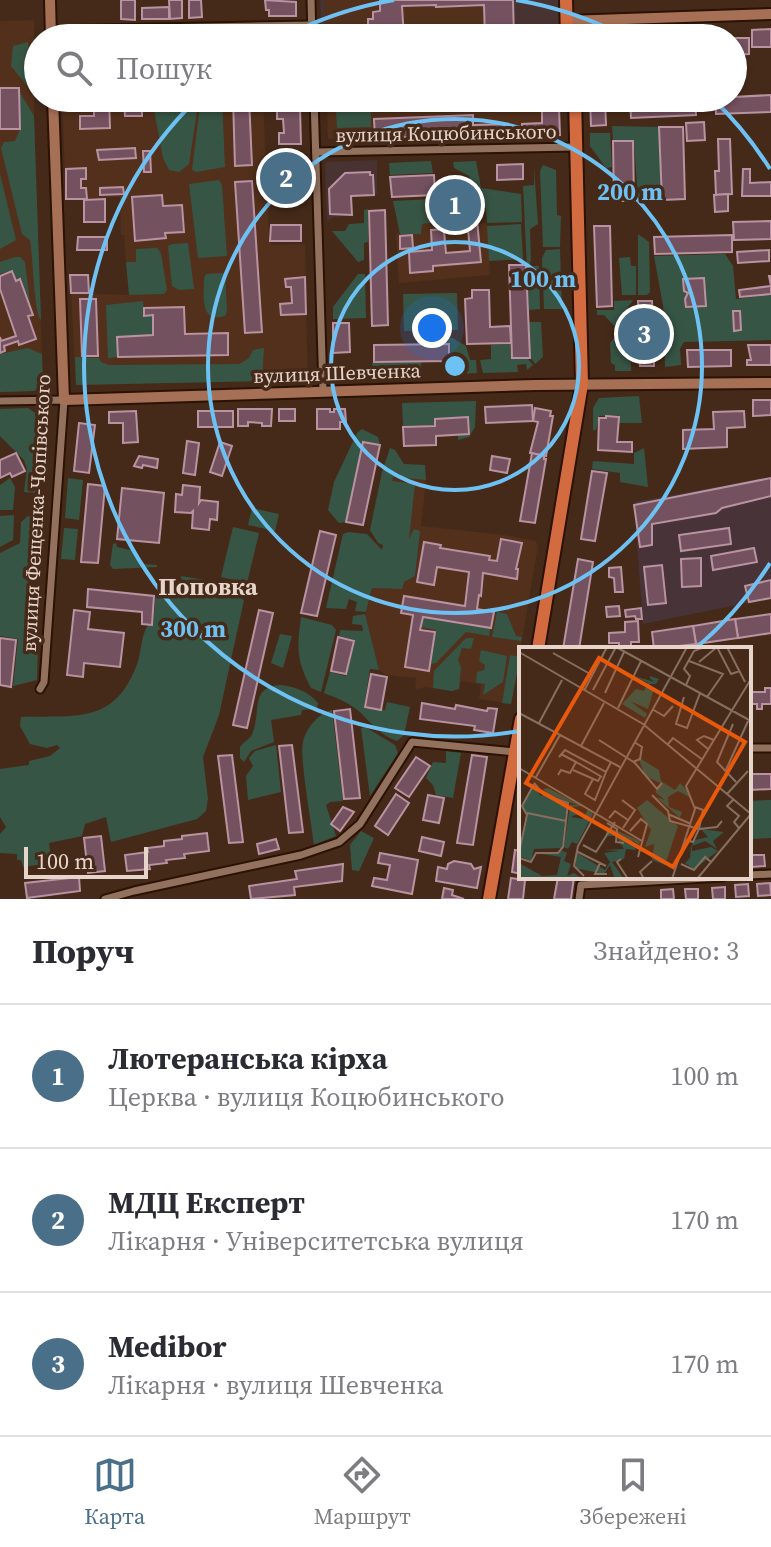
<!DOCTYPE html>
<html lang="uk">
<meta charset="utf-8">
<style>
body{margin:0;font-family:"Source Serif 4",serif;background:#f2f2f3;color:#2b2b33}
.scale{position:absolute;left:24px;bottom:20px;width:124px;box-sizing:border-box;padding-left:8px;border:4px solid #e7d5cb;border-top:0;font-size:22px;line-height:28px;white-space:nowrap;color:#e7d5cb;-webkit-text-stroke:6px #462a19;paint-order:stroke}
.you{position:absolute;left:432px;top:328px;width:28px;height:28px;margin:-20px;border:6px solid #fff;border-radius:50%;background:#1a73e8;box-shadow:0 0 0 12px #1a73e833}
.badge{display:grid;place-items:center;width:52px;height:52px;border-radius:50%;background:#496f89;color:#fff;font-size:26px;font-weight:700}
.pin{position:absolute;translate:-50% -50%;border:4px solid #fff;box-shadow:0 2px 8px #0006}
.list{margin:0;padding:0;list-style:none}
h2{display:flex;justify-content:space-between;align-items:center;height:104px;margin:0;padding:0 32px;font-size:34px}
h2 small{font-size:26px;font-weight:400;color:#7c7c81}
.list li{display:grid;grid-template-columns:52px 1fr auto;gap:24px;align-items:center;box-sizing:border-box;height:144px;padding:0 32px;border-top:2px solid #e1e1e2}
.list b{display:block;font-size:30px;white-space:nowrap}
.list p{margin:0;font-size:26px;white-space:nowrap;color:#7c7c81}
.list em{font-size:26px;font-style:normal;color:#7c7c81}
.icon{flex:none;width:44px;height:44px;fill:none;stroke:currentColor;stroke-width:2;stroke-linecap:round;stroke-linejoin:round}
.map{position:relative;flex:none;width:771px;height:899px;overflow:hidden}
.search{position:absolute;background:#fff;box-shadow:0 2px 6px #0004;left:24px;right:24px;top:24px;height:88px;display:flex;align-items:center;gap:20px;box-sizing:border-box;padding:0 28px;border-radius:44px;color:#7c7c81;font-size:30px}
.sheet{height:536px;background:#fff}
nav{display:flex;justify-content:space-around;align-items:center;box-sizing:border-box;height:112px;border-top:2px solid #e1e1e2;background:#fff;font-size:22px;color:#7c7c81}
nav a{display:grid;justify-items:center;gap:4px}
nav .on{color:#496f89}
.map>svg:first-child{display:block}
</style>
<div class="map">
<svg width="771" height="899" viewBox="0 0 771 899">
<rect width="100%" height="100%" fill="#462a19"/>
<g fill="#483332">
<polygon points="320,0 560,0 561,38 322,38"/>
<polygon points="377,160 377,194 352,196 352,215 334,217 327,221 325,165 327,162"/>
</g>
<polygon fill="#473338" points="771,477 771,598 643,624 634,502"/>
<g fill="#52301b">
<polygon points="325,0 513,0 514,38 326,38"/>
<polygon points="34,20 34,116 43,385 34,391 0,392 0,21"/>
<polygon points="62,98 263,98 269,241 272,245 305,244 306,277 286,279 286,287 291,287 292,303 280,304 281,315 306,314 308,379 76,385 71,293 129,295 124,235 121,235 120,197 66,199"/>
<polygon points="327,98 535,98 544,108 559,108 560,135 328,139"/>
<polygon points="447,220 464,220 465,225 473,224 473,220 477,220 478,224 487,223 490,275 399,283 396,233 421,234 422,224"/>
<polygon points="392,477 426,480 421,526 504,535 536,541 538,546 511,704 479,699 481,684 461,681 459,689 452,691 425,687 418,689 415,688 416,678 386,675 379,670 365,616 387,533"/>
</g>
<g fill="#375545">
<polygon points="28,42 33,93 11,66 13,46"/>
<path d="M20,93L34,116L41,320C34,313 33,257 30,240L22,234L1,148L4,142L15,141L20,129Z"/>
<polygon points="160,98 199,98 189,164 179,172 169,170 163,158 154,110"/>
<polygon points="201,98 222,98 225,167 196,172 192,170"/>
<polygon points="371,110 371,127 337,128 336,111"/>
<polygon points="612,126 659,127 662,200 638,200 634,140 613,140"/>
<polygon points="590,133 610,133 612,167 606,168 590,146"/>
<polygon points="431,161 433,173 390,175 389,163"/>
<polygon points="476,161 481,188 521,194 522,222 487,223 486,208 470,209 469,176 454,168 453,162"/>
<polygon points="543,165 556,170 557,215 561,216 560,247 543,247 540,171"/>
<polygon points="534,167 538,224 530,229 531,260 529,266 539,266 540,309 529,310 523,186 534,185"/>
<polygon points="0,174 16,240 0,249"/>
<polygon points="219,180 222,185 227,256 198,258 189,184"/>
<polygon points="433,199 442,204 443,221 422,224 421,234 400,234 393,201"/>
<polygon points="368,209 368,242 364,243 364,260 358,262 332,231 345,231 349,224 364,223 364,210"/>
<polygon points="521,224 523,259 489,261 487,226"/>
<polygon points="638,234 649,242 650,292 647,295 638,295"/>
<polygon points="188,243 194,289 179,290 172,286 168,246 172,244"/>
<polygon points="157,248 161,253 167,290 164,294 129,295 126,262 136,262 136,249"/>
<polygon points="560,249 562,309 544,309 542,258 546,250"/>
<polygon points="725,254 733,266 736,299 771,295 771,340 684,342 680,349 681,365 665,367 663,305 654,256"/>
<polygon points="15,257 20,257 25,262 30,303 21,278 16,279 12,270 0,274 0,262"/>
<polygon points="630,257 631,266 636,266 636,295 622,295 619,258"/>
<path d="M225,273L227,311L225,316C199,324 204,295 204,278L206,274Z"/>
<polygon points="358,274 365,274 366,318 333,319 333,307"/>
<polygon points="457,293 458,330 404,331 403,294"/>
<polygon points="633,300 615,327 604,315 597,315 597,310 614,310 614,301"/>
<polygon points="143,301 144,315 153,315 153,335 117,337 118,357 108,358 106,305"/>
<polygon points="529,322 541,322 543,357 535,364 530,357"/>
<path d="M453,338L466,346L470,360H476L477,373C458,374 452,378 440,362L451,361L450,343L429,344V339Z"/>
<polygon points="614,338 630,338 631,371 615,371 615,365 611,363 610,343"/>
<polygon points="510,344 511,359 528,359 533,365 527,370 526,364 517,365 518,372 483,373 480,360 491,359 491,345"/>
<polygon points="28,348 42,354 43,385 34,391 0,392 0,354"/>
<polygon points="264,348 262,381 76,385 75,357 99,358 101,362 109,365 239,364 249,358 253,350"/>
<polygon points="421,362 422,375 373,376 372,363"/>
<polygon points="639,396 642,423 619,423 619,415 599,416 596,430 593,430 593,408 599,398"/>
<polygon points="476,401 475,427 469,437 458,440 458,435 470,434 469,417 435,418 435,425 403,426 402,403"/>
<polygon points="28,408 41,417 36,493 24,492 27,469 24,460 0,436 0,409"/>
<polygon points="362,429 378,437 380,445 363,442 346,522 339,523 328,510 334,482 357,433"/>
<polygon points="390,448 395,450 404,464 425,465 426,480 393,477 392,481 415,484 409,539 414,529 420,531 415,576 404,582 402,589 372,588 366,612 355,611 357,602 349,599 346,609 326,608 343,534 348,532 367,534 382,550 383,545 378,543 370,530 382,472"/>
<polygon points="644,448 648,487 620,482 620,473 592,469 593,461 634,464 634,453"/>
<polygon points="10,478 15,487 13,510 0,510 0,485"/>
<polygon points="68,478 83,480 79,520 65,518"/>
<polygon points="252,508 279,514 275,531 248,525"/>
<polygon points="14,515 13,540 0,547 0,516"/>
<polygon points="28,516 35,517 29,611 39,613 37,680 13,686 18,639 0,636 0,553 20,543 21,522"/>
<polygon points="233,527 259,533 247,583 221,577"/>
<polygon points="64,528 78,529 75,560 61,559"/>
<polygon points="116,543 117,547 131,550 143,564 157,565 157,567 113,569 110,565 113,544"/>
<path d="M181,576L205,580L244,600L219,715L203,757L208,799L206,811L197,819L111,842L106,817L85,824L82,836L49,843L52,863L23,867L21,860H17V854L0,853V834L6,827L0,817V769L29,765V761L50,756L60,748L57,745L47,748L30,744L20,726L21,717C74,715 113,725 136,667C142,653 140,637 148,625H153L156,592L182,587Z"/>
<polygon points="497,612 507,614 516,636 522,637 521,641 492,637"/>
<path d="M365,614L379,670L370,669L364,707L385,710L387,702L410,707L404,735L397,741C380,735 372,724 360,712C349,703 337,698 324,693L330,672L346,676L355,640L339,636L340,630L363,631L362,625L352,624L353,616Z"/>
<path d="M301,617L332,625L336,630L321,692L311,688C296,660 297,647 301,617Z"/>
<polygon points="423,618 490,629 489,636 466,632 436,663 431,664 436,630 421,627"/>
<polygon points="280,634 292,636 283,668 271,663"/>
<polygon points="466,638 474,638 471,649 462,648 458,660 461,667 459,689 452,691 433,688 434,671"/>
<polygon points="481,650 507,656 503,682 483,695 485,684 476,683 477,672 484,670 485,665 479,661"/>
<polygon points="510,655 520,657 511,704 502,703"/>
<path d="M279,685C294,686 308,691 318,703L317,709L302,710L301,715L271,720L274,742L251,751L244,762L240,758V747C244,741 251,739 253,732C261,711 250,688 279,685Z"/>
<path d="M332,710L343,801L330,802L326,805L336,836L314,845C312,826 299,755 303,742C306,728 319,713 332,710Z"/>
<polygon points="365,727 395,745 398,753 370,796 361,728"/>
<polygon points="276,745 281,792 248,800 246,776 253,766 249,758 255,751"/>
<polygon points="446,751 461,753 453,798 436,795 433,785 426,778 433,762 446,763"/>
<polygon points="768,800 771,800 771,838 751,839 749,801"/>
<polygon points="361,831 374,838 359,871 352,870 350,845"/>
</g>
<g fill="#74515e" stroke="#b993a1" stroke-width="2" fill-rule="evenodd">
<polygon points="121,0 135,0 135,20 121,19"/>
<polygon points="169,0 182,0 182,18 170,19"/>
<polygon points="189,0 201,0 202,17 189,18"/>
<polygon points="265,0 296,2 296,16 269,16 269,10 266,10"/>
<polygon points="380,0 513,0 514,38 485,38 484,5 436,7 436,5 402,6 404,38 374,38 373,27 368,27 368,19 373,19 373,12 380,11"/>
<polygon points="169,7 169,19 142,19 142,8"/>
<polygon points="771,29 771,47 752,47 752,30"/>
<polygon points="733,38 749,38 749,54 733,55"/>
<polygon points="0,88 19,88 20,129 0,129"/>
<polygon points="771,95 771,112 716,114 715,98"/>
<polygon points="94,98 109,98 110,128 80,129 80,116 94,116"/>
<polygon points="233,98 249,98 252,165 235,166"/>
<polygon points="590,98 605,98 606,125 591,126"/>
<polygon points="695,98 696,115 631,118 630,99"/>
<polygon points="124,100 142,100 142,116 125,116"/>
<polygon points="300,108 301,144 279,144 279,133 284,133 283,119 277,119 277,109"/>
<polygon points="542,108 559,108 560,135 522,136 522,124 542,123"/>
<polygon points="473,115 473,125 505,124 505,135 375,138 374,119"/>
<polygon points="704,122 705,140 687,141 686,123"/>
<polygon points="659,127 683,127 685,199 662,200"/>
<polygon points="718,139 730,139 732,194 716,195 715,171 719,171"/>
<polygon points="613,141 633,141 634,201 614,201"/>
<polygon points="135,148 136,158 99,160 97,150"/>
<polygon points="143,151 150,151 151,172 144,172"/>
<polygon points="284,160 299,160 300,185 283,185 283,180 278,181 278,193 272,193 272,176 284,176"/>
<polygon points="523,164 523,179 497,180 497,165"/>
<polygon points="86,168 86,179 81,179 81,188 86,188 87,199 66,199 66,169"/>
<polygon points="743,169 750,169 750,183 771,182 771,196 742,196"/>
<polygon points="370,172 370,175 373,175 374,195 351,196 352,215 330,214 329,189 345,173"/>
<polygon points="434,175 435,195 392,197 390,177"/>
<polygon points="252,181 262,332 245,333 235,182"/>
<polygon points="123,187 124,194 100,195 100,188"/>
<polygon points="463,189 464,220 447,220 445,190"/>
<polygon points="728,194 728,211 715,212 714,195"/>
<polygon points="162,195 163,206 182,205 184,232 165,233 166,238 135,241 132,197"/>
<polygon points="105,199 105,222 84,222 84,200"/>
<polygon points="385,210 388,325 372,326 369,211"/>
<path d="M447,220H464V225L473,224V220H477L481,262L433,266V271L410,273L409,252L432,250L431,230L448,229ZM468,229L470,251L446,253L444,231Z"/>
<polygon points="771,221 771,239 734,240 733,222"/>
<polygon points="271,225 301,225 301,241 270,241"/>
<polygon points="594,226 610,226 612,306 597,307"/>
<polygon points="412,235 413,248 400,249 400,236"/>
<polygon points="732,235 732,252 655,254 654,237"/>
<polygon points="78,237 107,237 107,250 77,250"/>
<polygon points="769,250 769,261 738,263 737,252"/>
<polygon points="509,265 526,265 530,358 512,358"/>
<polygon points="12,271 16,281 20,279 33,315 28,316 36,339 19,345 18,341 4,346 5,351 0,353 0,337 1,341 16,336 0,289 0,276"/>
<polygon points="70,275 88,275 89,293 71,293"/>
<polygon points="769,276 771,276 771,294 740,297 739,290 771,286"/>
<polygon points="305,277 306,314 281,315 280,304 292,303 291,287 286,287 285,279"/>
<polygon points="704,278 706,306 686,307 685,299 688,293 684,291 683,279"/>
<polygon points="472,290 489,290 490,327 510,326 511,343 467,344 465,299 472,298"/>
<polygon points="80,299 96,299 98,356 82,356"/>
<polygon points="638,301 652,301 654,366 640,366"/>
<polygon points="184,307 185,334 228,333 228,355 118,357 117,337 153,335 153,315 144,316 144,308"/>
<polygon points="733,311 740,311 741,330 734,331"/>
<polygon points="333,323 349,323 350,352 333,353"/>
<polygon points="449,344 449,361 374,362 374,345"/>
<polygon points="748,345 771,345 771,365 747,365 747,360 751,360"/>
<polygon points="687,350 731,350 731,366 688,367"/>
<polygon points="753,400 771,400 771,415 753,416"/>
<polygon points="532,405 533,421 486,423 485,407"/>
<polygon points="535,408 551,411 550,416 553,416 546,456 530,453 538,422 533,421"/>
<polygon points="238,409 272,409 271,426 262,426 262,423 248,422 248,426 238,426"/>
<rect x="279" y="409" width="16" height="12"/>
<polygon points="317,409 330,409 330,412 334,412 334,409 345,409 346,422 340,422 340,429 317,429"/>
<polygon points="136,411 138,442 123,443 123,423 109,423 109,412"/>
<rect x="198" y="411" width="35" height="16"/>
<polygon points="744,411 745,427 727,428 727,447 683,449 683,430 714,429 713,412"/>
<polygon points="606,416 619,417 617,442 632,442 632,452 598,450 599,418 606,418"/>
<polygon points="468,417 469,434 436,436 436,445 404,446 403,427 435,426 435,419"/>
<polygon points="79,423 95,425 89,473 74,471"/>
<polygon points="187,441 199,443 195,475 183,473"/>
<polygon points="220,442 232,446 222,476 210,472"/>
<polygon points="363,442 380,445 363,525 346,522"/>
<polygon points="16,453 25,471 12,477 10,473 0,478 0,460"/>
<polygon points="532,453 544,456 544,459 546,459 535,523 520,521"/>
<polygon points="139,456 158,459 157,468 143,465 142,468 134,466"/>
<polygon points="492,456 510,459 507,473 490,470"/>
<polygon points="592,471 607,473 595,541 581,539"/>
<polygon points="771,478 771,496 722,508 716,513 652,524 652,545 640,547 634,505"/>
<polygon points="88,484 105,486 98,563 81,562"/>
<polygon points="183,485 200,487 199,503 201,500 218,502 217,520 210,519 209,530 192,528 193,511 191,513 175,512 176,494 182,495"/>
<polygon points="122,488 164,493 159,543 117,539"/>
<polygon points="729,528 731,544 681,551 679,535"/>
<polygon points="320,531 336,535 317,616 301,613"/>
<polygon points="501,539 522,543 516,569 518,569 517,579 483,573 481,596 479,595 477,609 494,612 491,628 423,617 420,630 435,632 429,671 405,667 413,615 401,613 404,596 465,606 469,572 437,567 434,585 417,582 424,542 441,545 440,548 490,556 489,560 497,561"/>
<polygon points="754,548 757,562 713,570 711,556"/>
<polygon points="701,558 701,586 682,587 681,559"/>
<polygon points="578,559 593,562 579,649 563,649"/>
<polygon points="662,565 666,603 648,605 644,567"/>
<polygon points="621,567 623,592 615,592 614,578 609,577 609,568"/>
<polygon points="771,580 771,598 749,602 745,586"/>
<polygon points="88,589 154,596 152,625 142,624 142,612 87,607"/>
<polygon points="619,606 620,616 607,617 606,607"/>
<polygon points="641,608 642,619 636,619 635,616 626,617 625,610"/>
<polygon points="74,610 90,612 88,629 124,633 120,667 84,663 83,677 67,675"/>
<polygon points="259,610 273,613 247,728 233,725"/>
<polygon points="771,614 771,633 738,638 735,619"/>
<polygon points="735,619 738,638 696,644 693,626"/>
<polygon points="638,621 639,642 631,642 631,649 619,649 619,643 609,643 609,633 625,632 625,622"/>
<polygon points="693,626 696,644 654,649 652,632"/>
<polygon points="338,637 354,641 346,674 331,671"/>
<polygon points="0,638 16,640 11,687 0,685"/>
<polygon points="371,674 387,677 381,710 365,707"/>
<polygon points="765,688 771,688 771,704 762,704 762,709 757,709 757,704 749,704 749,692 765,692"/>
<polygon points="422,703 455,709 456,705 487,711 488,708 497,709 493,733 474,730 475,726 420,719"/>
<polygon points="350,709 360,798 344,799 334,711"/>
<polygon points="292,745 303,832 289,833 279,746"/>
<polygon points="232,755 243,842 229,843 218,756"/>
<polygon points="472,755 487,757 473,845 457,843"/>
<polygon points="416,757 430,766 409,797 395,788"/>
<polygon points="749,774 771,774 771,789 749,790"/>
<polygon points="396,794 409,803 388,835 375,826"/>
<polygon points="428,795 444,798 439,823 423,820"/>
<polygon points="343,807 354,812 340,831 331,824"/>
<polygon points="207,833 209,851 184,854 185,858 166,860 167,863 149,865 150,869 127,871 125,855 148,852 147,848 164,846 164,841 182,839 182,836"/>
<polygon points="101,836 105,871 88,873 84,838"/>
<polygon points="422,837 444,842 441,856 419,851"/>
<polygon points="276,839 279,849 259,854 257,844"/>
<polygon points="515,850 521,851 521,874 512,872"/>
<polygon points="380,853 418,860 412,894 372,886 374,878 387,880 390,865 378,863"/>
<polygon points="752,855 764,855 765,866 752,867"/>
<polygon points="454,861 471,864 474,869 481,867 477,888 436,881 438,867 447,869 448,864"/>
<polygon points="343,864 342,881 294,887 295,895 251,899 249,886 297,879 295,871"/>
<polygon points="79,877 80,891 27,898 25,883"/>
<polygon points="558,877 574,877 571,899 554,899"/>
<polygon points="511,878 525,880 523,899 508,899"/>
<polygon points="770,883 771,895 758,896 757,884"/>
<polygon points="748,884 749,896 736,897 735,885"/>
<polygon points="725,887 725,899 713,899 712,888"/>
<polygon points="444,888 453,890 452,895 464,899 442,899"/>
<polygon points="673,889 674,899 661,899 661,890"/>
<polygon points="685,889 698,889 698,899 686,899"/>
</g>
<g fill="none" stroke-linecap="round" stroke-linejoin="round">
<g stroke="#2b1203" stroke-width="11">
<g id="street">
<polyline points="311,0 312,38"/>
<polyline points="51,30 312,25"/>
<polyline points="314,98 323,390"/>
<polyline points="316,152 576,147"/>
<polyline points="0,401 64,400 44,682 40,689"/>
<polyline points="749,748 771,748"/>
<polyline points="749,875 771,874"/>
<polyline points="105,899 134,891 301,855 339,842 360,824 412,742 515,752"/>
<polyline points="579,899 581,885 723,877"/>
</g>
</g>
<g stroke="#2b1203" stroke-width="14">
<g id="secondary">
<polyline points="50,0 51,38"/>
<polyline points="566,21 771,14"/>
<polyline points="53,98 64,400 535,385 771,383"/>
</g>
</g>
<g stroke="#2b1203" stroke-width="16">
<g id="highway">
<polyline points="566,0 567,38"/>
<polyline points="538,649 582,384 575,98"/>
<polyline points="489,899 521,719"/>
</g>
</g>
<use href="#street" stroke="#92725f" stroke-width="7"/>
<use href="#secondary" stroke="#a67056" stroke-width="10"/>
<use href="#highway" stroke="#d36b41" stroke-width="12"/>
</g>
<g fill="none" stroke="#6ec2f3" stroke-width="4">
<circle cx="455" cy="366" r="124"/>
<circle cx="455" cy="366" r="247"/>
<path d="M770 563A371 371 0 0 1 696 648M519 731A371 371 0 0 1 197 99M284 37A371 371 0 0 1 394 0M516 0A371 371 0 0 1 626 37M713 99A371 371 0 0 1 770 169"/>
</g>
<g text-anchor="middle" dominant-baseline="central" stroke-width="7" stroke-linejoin="round" paint-order="stroke">
<g font-size="20" fill="#e7d5cb" stroke="#462a19">
<text transform="translate(446 133) rotate(-1)">вулиця Коцюбинського</text>
<text transform="translate(337 373) rotate(-2)">вулиця Шевченка</text>
<text transform="translate(36 513) rotate(-87)">вулиця Фещенка-Чопівського</text>
</g>
<g font-size="24" font-weight="bold" fill="#e7d5cb" stroke="#462a19">
<text x="208" y="586">Поповка</text>
</g>
</g>
<g transform="translate(519 647)">
<rect width="232" height="232" fill="#462a19"/>
<path d="M116,29L135,35V36H136L131,31V29L140,32L137,37H130L135,42L129,62L111,54L128,67L126,71L103,57L117,42L125,44L129,36ZM119,110L140,123L142,134L156,143L161,136L167,142L172,151L159,144L149,150L150,160L163,165L161,171L137,150L146,153L136,145L143,137L126,129ZM14,139L21,148L48,156L43,201L15,202L12,214L0,209L9,168L3,159ZM29,141L63,159L53,160L63,165L52,170L64,172L69,162L74,167L58,197L53,195L49,202L45,200L51,158H59L31,149L24,142ZM128,153L159,179L146,218L133,213L135,197L126,200L132,183L118,161ZM87,179L121,194L120,198L113,193L117,203L107,202L105,212L93,215L105,232H96L91,218L85,227L56,221L58,206L86,223L91,215L85,206L100,204L84,203L105,202L97,189H87ZM182,182L205,185L194,194L198,202L186,194L173,199V204L192,200L199,204L175,222L166,216L171,211L172,200L176,193L189,190ZM44,204L48,206L45,214L52,217L48,229L55,226L64,232H0V216L23,229L38,228L42,210L23,207Z" fill="#375545"/>
<path fill="none" stroke="#866e60" stroke-width="2" d="M97,0L232,74M208,0L226,35M0,5L124,77L232,167M34,6L73,28M170,14L204,27L188,50M180,15L198,0L212,27L221,24M167,38L171,29L165,22L175,4L185,0M74,43L97,0M65,44L88,0M86,46L105,5M165,50L157,77L168,81L181,46M99,61L122,14M133,62L145,69L154,59M0,66L101,120M20,76L43,33M214,77L198,115L217,135M80,93L116,116L138,142L143,136M149,97L154,91L184,113M62,99L85,56M189,102L178,93L185,89L195,93M40,110L46,103L87,125L92,115M57,115L83,130M114,115L121,112L123,100L115,95M0,121L123,194M54,123L79,134L82,129M206,125L230,72M39,128L42,123L51,126L57,115L42,107M17,130L41,88M74,132L66,147L76,153L87,125M208,147L229,124M133,148L149,164L151,174L180,182L174,195L166,193M103,153L116,163L104,181M214,153L208,159L220,169L215,175L220,181M176,160L184,163L180,182L198,180L203,174M8,166L47,174M149,167L172,177M90,171L96,164L109,173M88,176L98,182L97,195L105,196M111,184L122,172L128,177L119,210M64,198L77,205L96,175M57,204L87,219M0,206L8,168L3,159L15,137M0,211L12,215L17,206H39L44,200L49,156L25,148L15,136M102,212L98,215L109,232M81,216L76,227H88M162,217L175,223L186,210L192,215M65,229L55,219L59,199L168,0M125,232L121,225L133,214M153,232L176,162L167,139L232,32M178,232L232,167"/>
<path fill="#e8590c" fill-opacity="0.15" stroke="#e8590c" stroke-width="4" d="M80,11L226,95L154,220L7,136Z"/>
<rect width="232" height="232" fill="none" stroke="#e7d5cb" stroke-width="4"/>
</g>
<circle cx="455" cy="366" r="12" fill="#6ec2f3" stroke="#462a19" stroke-width="4"/>
<g font-size="24" text-anchor="middle" font-weight="bold" fill="#6ec2f3" stroke="#462a19" stroke-width="7" stroke-linejoin="round" paint-order="stroke">
<text x="630" y="200">200 m</text>
<text x="543" y="287">100 m</text>
<text x="193" y="637">300 m</text>
</g>
</svg>
<div class="scale">100 m</div>
<div class="you"></div>
<div class="pin badge" style="left:455px;top:205px">1</div>
<div class="pin badge" style="left:286px;top:178px">2</div>
<div class="pin badge" style="left:644px;top:334px">3</div>
<div class="search"><svg class="icon" aria-label="search" viewBox="0 0 24 24"><circle cx="10" cy="10" r="6"/><path d="M15 15l6 6"/></svg>Пошук</div>
</div>
<section class="sheet">
<h2>Поруч<small>Знайдено: 3</small></h2>
<ul class="list">
<li><span class="badge">1</span><div><b>Лютеранська кірха</b><p>Церква · вулиця Коцюбинського</p></div><em>100 m</em></li>
<li><span class="badge">2</span><div><b>МДЦ Експерт</b><p>Лікарня · Університетська вулиця</p></div><em>170 m</em></li>
<li><span class="badge">3</span><div><b>Medibor</b><p>Лікарня · вулиця Шевченка</p></div><em>170 m</em></li>
</ul>
</section>
<nav>
<a class="on"><svg class="icon" aria-label="map" viewBox="0 0 24 24"><path d="M3 6l6-2 6 2 6-2v14l-6 2-6-2-6 2zM9 4v14M15 6v14"/></svg>Карта</a>
<a><svg class="icon" aria-label="directions" viewBox="0 0 24 24"><path d="M12 3l9 9-9 9-9-9zM9 14v-3h6M13 9l2 2-2 2"/></svg>Маршрут</a>
<a><svg class="icon" aria-label="saved" viewBox="0 0 24 24"><path d="M7 4h10v16l-5-4-5 4z"/></svg>Збережені</a>
</nav>
